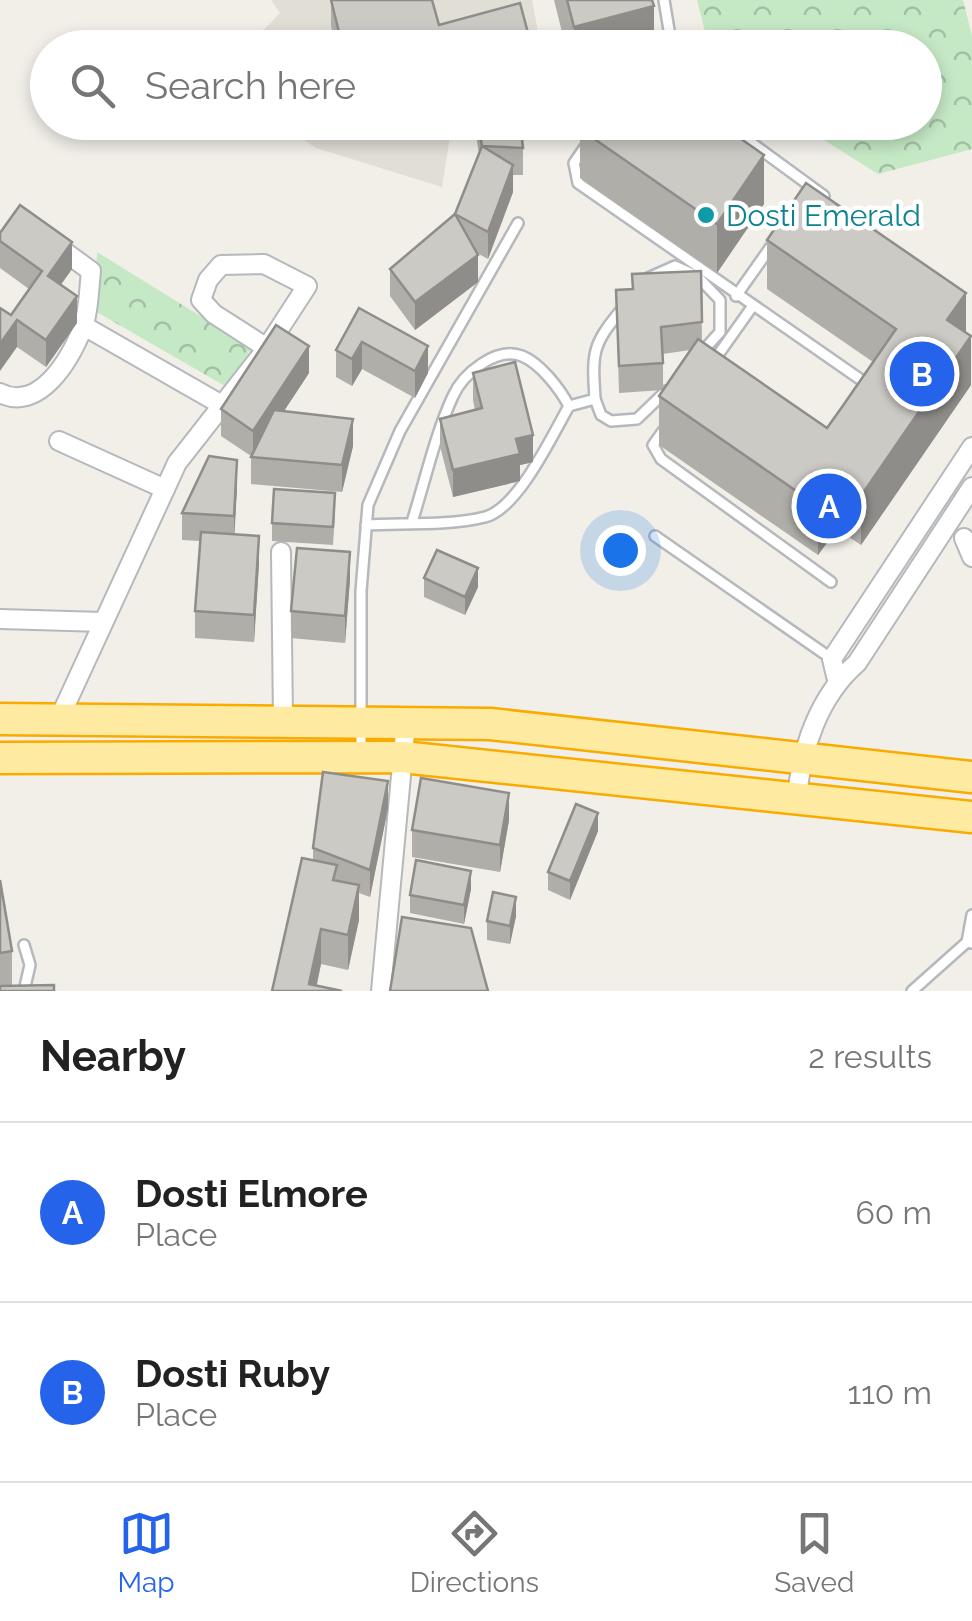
<!DOCTYPE html>
<style>
body{margin:0;font-family:Raleway,sans-serif;background:#f6f6f6;color:#222}
.you{position:absolute;left:620px;top:550px;width:35px;height:35px;margin:-25px;border:8px solid #fff;border-radius:50%;background:#1a73e8;box-shadow:0 0 0 15px #1a73e833}
.badge{display:grid;place-items:center;width:65px;height:65px;border-radius:50%;background:#2563eb;color:#fff;font-size:32px;font-weight:700}
.pin{position:absolute;translate:-50% -50%;border:5px solid #fff;box-shadow:0 2px 10px #0006}
.list{margin:0;padding:0;list-style:none}
h2{display:flex;justify-content:space-between;align-items:center;height:130px;margin:0;padding:0 40px;font-size:42px}
h2 small{font-size:32px;font-weight:400;color:#767676}
.list li{display:grid;grid-template-columns:65px 1fr auto;gap:30px;align-items:center;box-sizing:border-box;height:180px;padding:0 40px;border-top:2px solid #e0e0e0}
.list b{display:block;font-size:38px;white-space:nowrap}
.list p{margin:0;font-size:32px;white-space:nowrap;color:#767676}
.list em{font-size:32px;font-style:normal;color:#767676}
.icon{flex:none;width:55px;height:55px;fill:none;stroke:currentColor;stroke-width:2;stroke-linecap:round;stroke-linejoin:round}
.map{position:relative;flex:none;width:972px;height:991px;overflow:hidden}
.search{position:absolute;background:#fff;box-shadow:0 5px 15px #0003;left:30px;right:30px;top:30px;height:110px;display:flex;align-items:center;gap:25px;box-sizing:border-box;padding:0 35px;border-radius:55px;color:#767676;font-size:38px}
.sheet{height:490px;background:#fff}
nav{display:flex;justify-content:space-around;align-items:center;box-sizing:border-box;height:140px;border-top:2px solid #e0e0e0;background:#fff;font-size:28px;color:#767676}
nav a{display:grid;justify-items:center;gap:5px}
nav .on{color:#2563eb}
.map>svg:first-child{display:block}
</style>
<div class="map">
<svg width="972" height="991" viewBox="0 0 972 991">
<defs>
<pattern id="park-crowns" width="20" height="18" patternUnits="userSpaceOnUse" patternTransform="scale(2.5)"><rect width="20" height="18" fill="#c5e8c5"/><path d="M2 6a3 3 0 1 1 6 0M12 15a3 3 0 1 1 6 0" fill="none" stroke="#a3c0a4"/></pattern>
</defs>
<rect width="100%" height="100%" fill="#f1efe8"/>
<g fill="#e1ded6">
<polygon points="271,0 532,0 541,47 246,48 280,13"/>
<polygon points="279,123 452,123 442,187 316,148"/>
</g>
<g fill="url(#park-crowns)">
<polygon points="697,0 963,0 972,36 972,149 878,174 797,123 924,122 924,48 709,47"/>
<polygon points="97,252 252,348 225,386 95,311"/>
</g>
<g fill="none" stroke-linecap="round" stroke-linejoin="round">
<g stroke="#b5b8bc" stroke-width="14">
<g id="service">
<polyline points="664,0 672,48"/>
<polyline points="723,122 824,196"/>
<polyline points="585,147 574,163 578,183 867,384"/>
<polyline points="648,278 675,266 697,276 720,300 720,332 700,354"/>
<polyline points="736,296 772,245"/>
<polyline points="713,362 752,307"/>
<path d="M595,399C592,352 592,345 622,309"/>
<polyline points="569,406 595,399 601,415 611,421 637,419 666,391"/>
<polyline points="663,431 653,445 661,459 831,582"/>
<path d="M366,525C404,523 448,526 485,517C518,509 553,434 569,406C560,389 540,363 522,356C496,346 463,374 453,396C435,435 425,481 412,522"/>
<polyline points="655,536 832,659"/>
<polyline points="361,750 361,591 368,505 400,431 518,223"/>
<polyline points="971,943 967,942 972,915"/>
<polyline points="24,945 30,965 24,991"/>
<polyline points="912,991 967,942"/>
</g>
</g>
<g stroke="#b5b8bc" stroke-width="22">
<g id="minor">
<polyline points="84,326 222,405"/>
<path d="M0,393C39,413 70,360 83,327C89,311 89,288 91,271L54,244"/>
<polyline points="59,441 165,489"/>
<polyline points="964,538 972,557"/>
<polyline points="281,552 283,720"/>
<polyline points="0,619 103,622"/>
<polyline points="837,680 832,659 972,447"/>
<polyline points="59,719 177,463 267,348 214,314 201,300 208,280 221,265 264,264 307,286 268,346"/>
<path d="M797,798C801,749 819,696 857,663L972,487"/>
<polyline points="381,991 406,722"/>
</g>
</g>
<g stroke="#f9ab00" stroke-width="35">
<g id="trunk">
<polyline points="0,719 490,724 972,777"/>
<polyline points="0,758 402,757 972,817"/>
</g>
</g>
<use href="#service" stroke="#fff" stroke-width="9"/>
<use href="#minor" stroke="#fff" stroke-width="18"/>
<use href="#trunk" stroke="#feeaa1" stroke-width="30"/>
</g>
<g fill="#afaea9" fill-rule="evenodd">
<polygon points="331,0 439,25 532,48 336,48 331,26"/>
<polygon points="554,0 652,0 654,48 566,48"/>
<polygon points="474,122 520,122 523,148 523,175 513,175 513,192 488,259 477,253 478,282 415,330 390,296 390,269 455,214 479,154"/>
<polygon points="580,129 764,204 717,273 580,178"/>
<polygon points="0,233 72,269 61,284 77,323 46,367 17,347 11,315 29,289 0,268"/>
<path d="M767,240L966,333L971,385L861,545L837,529L818,555L659,445V396L663,390L619,393L616,290L632,289V274L701,271L702,342L827,428L873,362L767,289ZM690,350L663,390V354Z"/>
<polygon points="359,308 428,373 415,398 362,369 352,386 336,377 336,350"/>
<polygon points="309,373 284,411 353,446 342,492 251,484 251,456 221,436 221,409"/>
<polygon points="473,373 533,462 520,465 520,481 453,497 440,446 440,419 475,410 473,400"/>
<polygon points="237,487 234,535 259,563 254,642 195,638 195,611 200,541 182,540 182,513"/>
<polygon points="335,512 333,545 272,541 272,523"/>
<polygon points="424,578 478,587 465,615 424,597"/>
<polygon points="350,579 345,643 291,638 291,611"/>
<polygon points="388,808 370,897 359,893 359,920 348,970 321,964 317,985 272,991 313,860 313,848"/>
<polygon points="509,820 500,872 412,857 412,830"/>
<polygon points="598,831 570,900 548,890 548,872"/>
<polygon points="0,880 12,951 12,985 0,991"/>
<polygon points="471,889 464,924 410,913 410,895"/>
<polygon points="516,916 510,944 487,940 487,921"/>
</g>
<g fill="#8f8d8a">
<polygon points="654,6 654,48 574,48 574,27"/>
<polygon points="764,155 764,204 717,273 717,224"/>
<polygon points="513,165 513,192 488,259 488,232"/>
<polygon points="72,242 72,269 48,303 48,276"/>
<polygon points="478,255 478,282 415,330 415,302"/>
<polygon points="966,293 966,342 947,320"/>
<polygon points="77,296 77,323 46,367 46,340"/>
<polygon points="17,320 17,347 0,371 0,344"/>
<polygon points="971,336 971,385 861,545 861,496"/>
<polygon points="362,342 362,369 352,386 352,359"/>
<polygon points="309,346 309,373 253,458 253,431"/>
<polygon points="428,346 428,373 415,398 415,371"/>
<polygon points="353,419 353,446 342,492 342,465"/>
<polygon points="533,435 533,462 520,465 520,481 453,497 453,470 516,439"/>
<polygon points="237,460 237,487 234,543 234,516"/>
<polygon points="837,480 837,529 818,555 818,506"/>
<polygon points="259,536 259,563 254,642 254,615"/>
<polygon points="350,552 350,579 345,643 345,616"/>
<polygon points="478,568 478,587 465,615 465,597"/>
<polygon points="388,781 388,808 370,897 370,870"/>
<polygon points="509,793 509,820 500,872 500,845"/>
<polygon points="598,813 598,831 570,900 570,881"/>
<polygon points="471,871 471,889 464,924 464,905"/>
<polygon points="359,885 359,920 348,970 348,935"/>
<polygon points="516,897 516,916 510,944 510,926"/>
<polygon points="321,929 321,964 315,991 309,984"/>
</g>
<g fill="#cccac5" stroke="#8f8d8a" stroke-width="2.5">
<polygon points="331,0 432,0 439,25 520,3 532,48 343,48"/>
<polygon points="567,0 652,0 654,6 574,27"/>
<polygon points="478,122 520,122 523,148 482,146"/>
<polygon points="585,122 717,122 764,155 717,224 580,129"/>
<polygon points="482,146 513,165 488,232 455,214"/>
<polygon points="806,183 966,293 947,320 971,336 861,496 837,480 818,506 659,396 698,339 827,428 842,407 896,329 767,240"/>
<polygon points="20,205 72,242 48,276 77,296 46,340 17,320 0,344 0,308 11,315 42,271 0,241 0,233"/>
<polygon points="455,214 478,255 415,302 390,269"/>
<polygon points="701,271 702,322 661,327 663,363 619,366 616,290 633,289 632,274"/>
<polygon points="359,308 428,346 415,371 362,342 352,359 336,350"/>
<polygon points="276,325 309,346 253,431 221,409"/>
<polygon points="515,362 533,435 516,439 520,454 453,470 440,419 482,408 473,373"/>
<polygon points="274,410 353,419 342,465 251,457"/>
<polygon points="209,456 237,460 234,516 182,513"/>
<polygon points="274,489 335,493 333,527 272,523"/>
<polygon points="201,532 259,536 254,615 195,611"/>
<polygon points="297,548 350,552 345,616 291,611"/>
<polygon points="437,550 478,568 465,597 424,578"/>
<polygon points="323,772 388,781 370,870 313,848"/>
<polygon points="421,778 509,793 500,845 412,830"/>
<polygon points="576,804 598,813 570,881 548,872"/>
<polygon points="302,858 337,865 333,880 359,885 348,935 321,929 309,984 342,991 272,991"/>
<polygon points="416,860 471,871 464,905 410,895"/>
<polygon points="0,880 12,951 0,953"/>
<polygon points="493,892 516,897 510,926 487,921"/>
<polygon points="402,917 471,928 488,991 390,991"/>
<polygon points="54,985 54,991 0,991 0,986"/>
</g>
<circle fill="#0f9aa8" stroke="#fff" stroke-width="4" cx="706" cy="215" r="10"/>
<g text-anchor="middle" dominant-baseline="central" stroke-width="9" stroke-linejoin="round" paint-order="stroke">
<g font-size="30" fill="#0d838f" stroke="#fff" text-anchor="start">
<text x="726" y="215">Dosti Emerald</text>
</g>
</g>
</svg>
<div class="you"></div>
<div class="pin badge" style="left:829px;top:506px">A</div>
<div class="pin badge" style="left:922px;top:374px">B</div>
<div class="search"><svg class="icon" aria-label="search" viewBox="0 0 24 24"><circle cx="10" cy="10" r="6"/><path d="M15 15l6 6"/></svg>Search here</div>
</div>
<section class="sheet">
<h2>Nearby<small>2 results</small></h2>
<ul class="list">
<li><span class="badge">A</span><div><b>Dosti Elmore</b><p>Place</p></div><em>60 m</em></li>
<li><span class="badge">B</span><div><b>Dosti Ruby</b><p>Place</p></div><em>110 m</em></li>
</ul>
</section>
<nav>
<a class="on"><svg class="icon" aria-label="map" viewBox="0 0 24 24"><path d="M3 6l6-2 6 2 6-2v14l-6 2-6-2-6 2zM9 4v14M15 6v14"/></svg>Map</a>
<a><svg class="icon" aria-label="directions" viewBox="0 0 24 24"><path d="M12 3l9 9-9 9-9-9zM9 14v-3h6M13 9l2 2-2 2"/></svg>Directions</a>
<a><svg class="icon" aria-label="saved" viewBox="0 0 24 24"><path d="M7 4h10v16l-5-4-5 4z"/></svg>Saved</a>
</nav>
